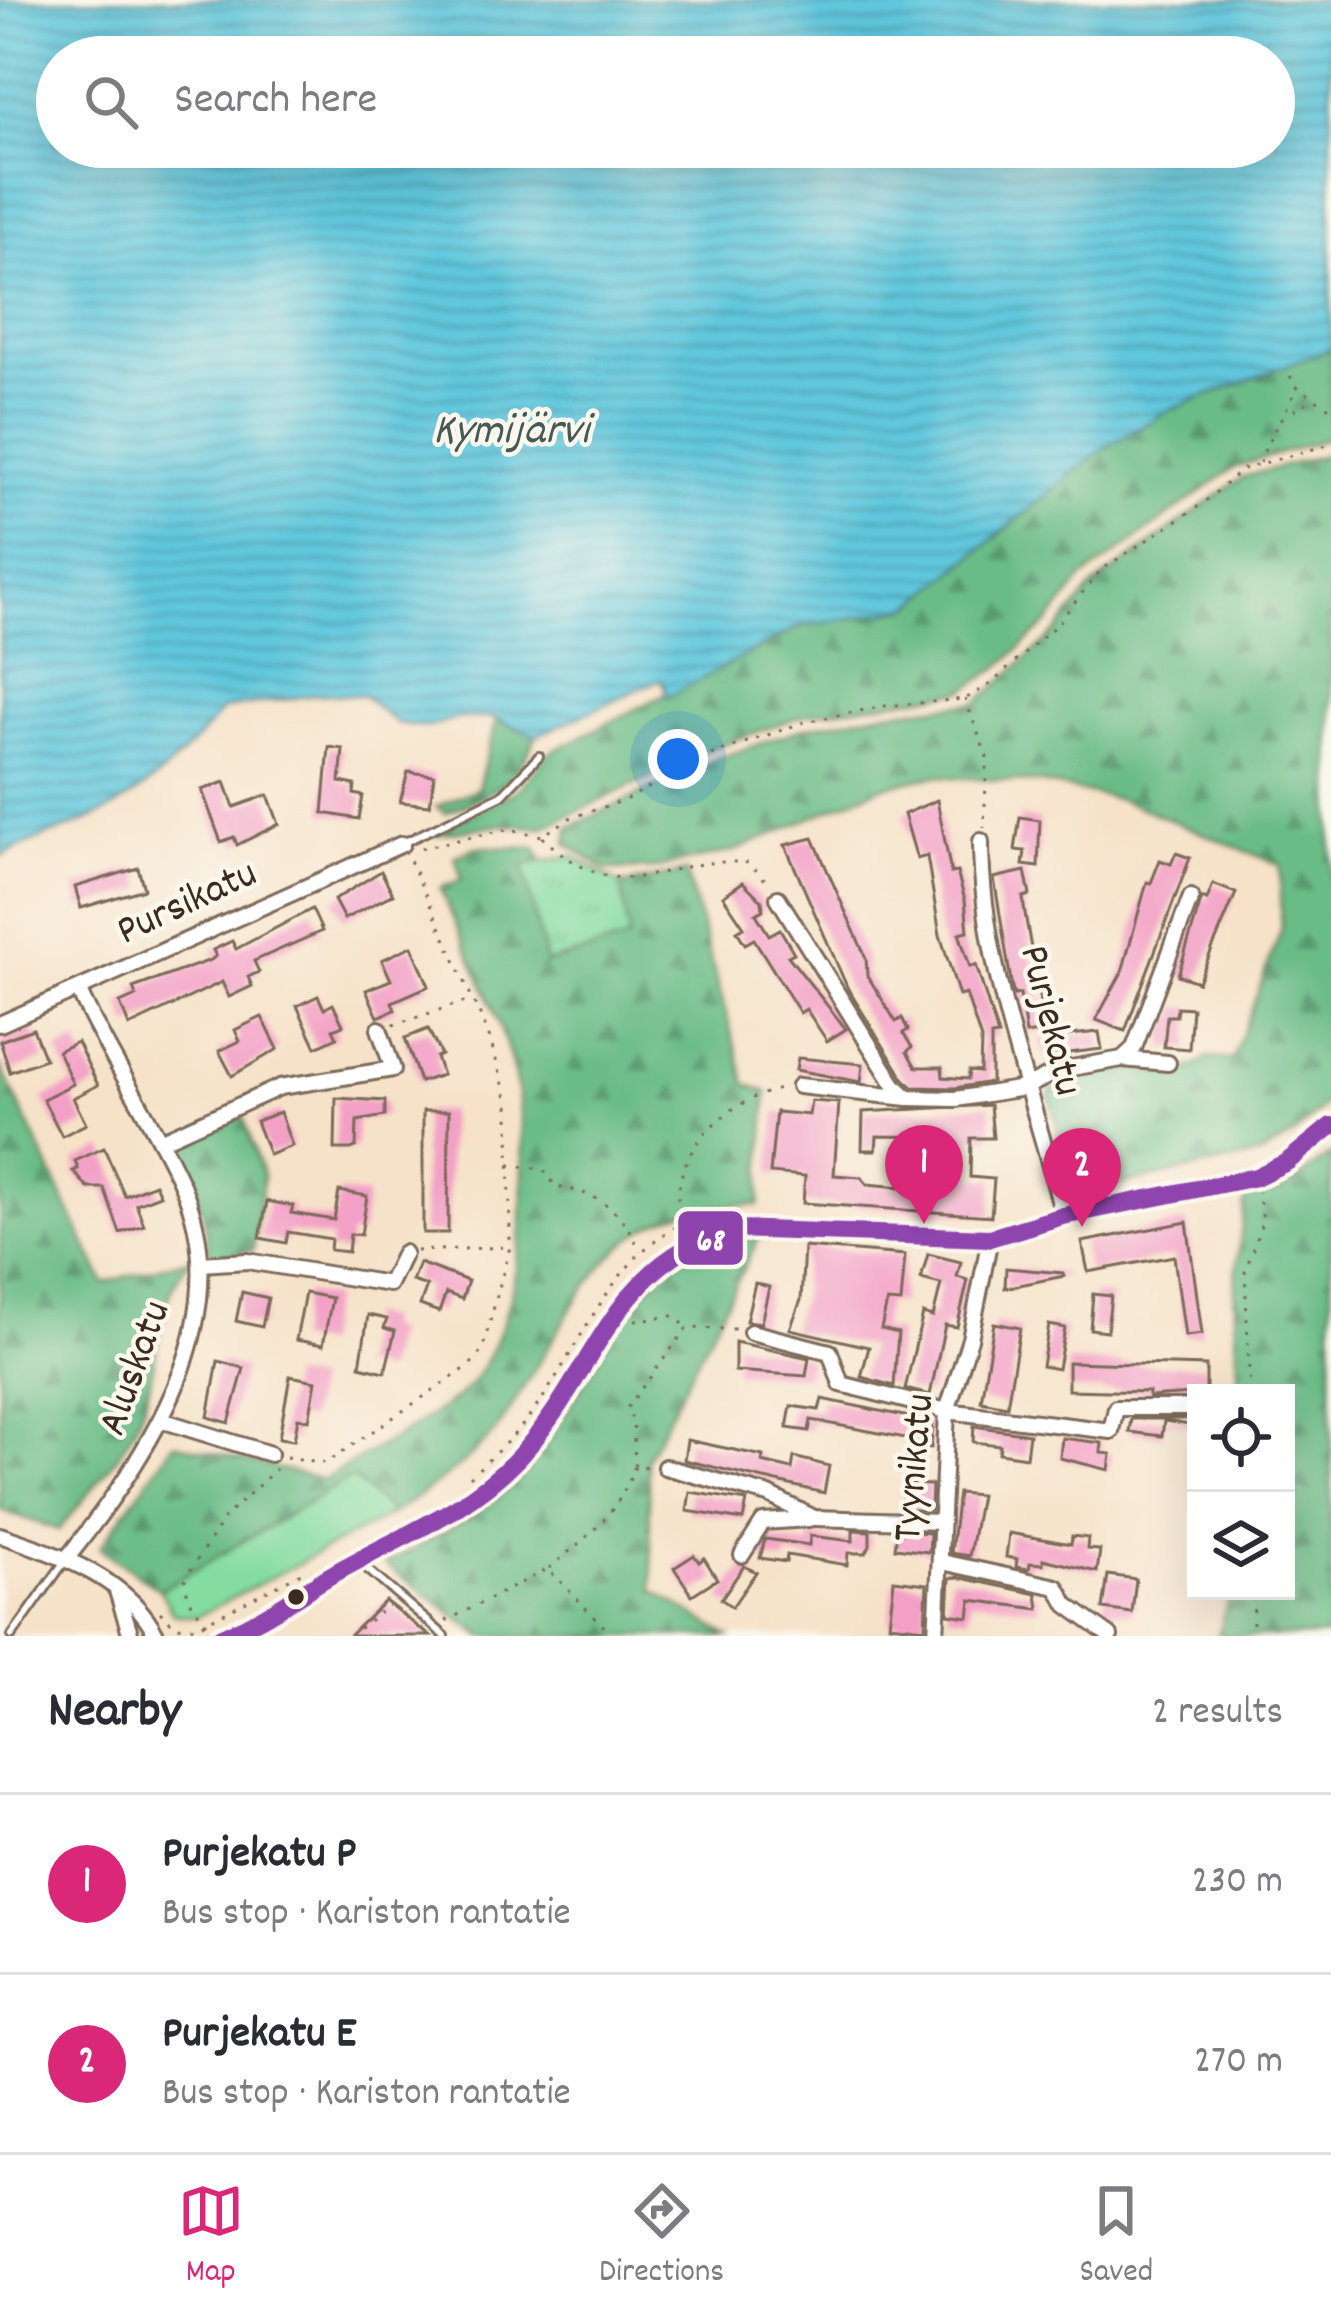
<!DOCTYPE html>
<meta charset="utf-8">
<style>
body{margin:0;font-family:Dekko,sans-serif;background:#f2f2f3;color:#2b2b33}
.controls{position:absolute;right:36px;bottom:36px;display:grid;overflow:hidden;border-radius:0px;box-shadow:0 12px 48px #0002}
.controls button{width:108px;height:108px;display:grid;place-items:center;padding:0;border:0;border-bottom:3px solid #e1e1e2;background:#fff;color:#2b2b33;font:60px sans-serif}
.you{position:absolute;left:678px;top:759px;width:42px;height:42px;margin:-30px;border:9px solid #fff;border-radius:50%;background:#1a73e8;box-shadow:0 0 0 18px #1a73e833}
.badge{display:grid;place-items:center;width:78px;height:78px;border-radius:50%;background:#db2777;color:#fff;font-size:39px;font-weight:700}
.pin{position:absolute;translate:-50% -99px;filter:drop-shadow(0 3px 6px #0008)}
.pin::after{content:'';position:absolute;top:63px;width:42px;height:36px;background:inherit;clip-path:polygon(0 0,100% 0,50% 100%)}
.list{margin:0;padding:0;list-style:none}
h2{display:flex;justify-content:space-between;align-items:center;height:156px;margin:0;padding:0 48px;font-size:51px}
h2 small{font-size:39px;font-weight:400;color:#7c7c81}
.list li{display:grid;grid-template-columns:78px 1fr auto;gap:36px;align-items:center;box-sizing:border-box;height:180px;padding:0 48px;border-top:3px solid #e1e1e2}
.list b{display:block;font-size:45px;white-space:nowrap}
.list p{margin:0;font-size:39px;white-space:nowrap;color:#7c7c81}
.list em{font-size:39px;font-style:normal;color:#7c7c81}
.icon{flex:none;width:66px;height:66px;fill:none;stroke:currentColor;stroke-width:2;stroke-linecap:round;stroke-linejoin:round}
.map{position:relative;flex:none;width:1331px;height:1636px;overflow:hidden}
.search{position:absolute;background:#fff;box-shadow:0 12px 48px #0002;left:36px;right:36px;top:36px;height:132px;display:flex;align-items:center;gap:30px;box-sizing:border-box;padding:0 42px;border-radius:66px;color:#7c7c81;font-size:45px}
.sheet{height:516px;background:#fff}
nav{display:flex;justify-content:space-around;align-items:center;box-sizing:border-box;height:168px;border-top:3px solid #e1e1e2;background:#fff;font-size:33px;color:#7c7c81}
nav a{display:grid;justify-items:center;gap:6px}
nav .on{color:#db2777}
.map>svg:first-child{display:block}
</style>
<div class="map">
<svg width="1331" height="1636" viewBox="0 0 1331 1636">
<defs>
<pattern id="forest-firs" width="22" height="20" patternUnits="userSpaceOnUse" patternTransform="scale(3)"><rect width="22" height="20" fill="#6bbc87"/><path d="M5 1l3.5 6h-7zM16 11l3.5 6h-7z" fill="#59996e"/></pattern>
<pattern id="park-tufts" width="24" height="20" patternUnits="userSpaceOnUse" patternTransform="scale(3)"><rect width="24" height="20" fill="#84dca1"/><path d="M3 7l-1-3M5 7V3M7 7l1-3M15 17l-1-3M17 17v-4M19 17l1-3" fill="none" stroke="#73bd8a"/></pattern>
<pattern id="water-rules" width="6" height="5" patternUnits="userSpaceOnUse" patternTransform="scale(3)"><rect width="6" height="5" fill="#60c7dd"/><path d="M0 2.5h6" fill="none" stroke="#50a2b3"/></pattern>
</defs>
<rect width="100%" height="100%" fill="#fbf7ec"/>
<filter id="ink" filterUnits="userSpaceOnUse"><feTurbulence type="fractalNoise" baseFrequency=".00833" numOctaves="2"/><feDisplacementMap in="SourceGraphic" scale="24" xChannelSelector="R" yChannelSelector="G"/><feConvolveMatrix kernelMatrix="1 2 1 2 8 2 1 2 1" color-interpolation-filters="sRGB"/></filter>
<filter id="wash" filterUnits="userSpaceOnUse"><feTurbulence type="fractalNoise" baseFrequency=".004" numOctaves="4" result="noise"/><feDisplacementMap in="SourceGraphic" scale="48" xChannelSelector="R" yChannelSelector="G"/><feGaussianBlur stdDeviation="2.7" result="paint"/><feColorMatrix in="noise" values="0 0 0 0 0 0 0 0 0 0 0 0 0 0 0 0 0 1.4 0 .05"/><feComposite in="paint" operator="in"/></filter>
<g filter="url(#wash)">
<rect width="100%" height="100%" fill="#f6e2c9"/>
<polygon fill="#84dca1" stroke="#608360" stroke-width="3" points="353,1476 392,1514 196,1617 173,1614 160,1590"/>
<g fill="url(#forest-firs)" stroke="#537352" stroke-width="3">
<polygon points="1331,349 1331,438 1235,467 1082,579 1051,620 997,669 963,691 808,714 712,748 544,827 497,825 433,835 519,789 549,753 799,627 909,608 1102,450 1171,409"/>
<path d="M1331,453V1099L1295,1134L1261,1155L1094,1190L1079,1188L1070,1179L1049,1095C1087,1039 1159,1098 1208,1058L1232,1060L1281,931L1280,865L1122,800L1041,783L933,776L881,787L737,850L654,869L606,870L567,844L569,827L718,758L808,727L884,712L977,703L1057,631L1094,585L1243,477Z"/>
<path d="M496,720L536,736C518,781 489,796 445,813L436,807L478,788Z"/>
<path d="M476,847L536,848L542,861L523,866L546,963L628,939L621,885L686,872L746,1084L767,1092L759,1205C619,1201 594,1274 528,1380C517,1397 507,1418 493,1434C463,1466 428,1491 392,1514L352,1477L160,1590L100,1548L174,1443L324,1480C355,1460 451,1409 470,1385C525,1317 528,1188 519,1103C511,1030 467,955 440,888L462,879L455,857Z"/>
<path d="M0,1065L104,1283L191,1258C152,1303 162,1369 136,1424C119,1461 84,1497 59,1530L0,1510Z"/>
<polygon points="243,1116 263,1177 253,1251 210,1256 203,1212 177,1148"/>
<polygon points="1331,1154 1331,1636 1218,1636 1230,1591 1286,1591 1286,1393 1239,1393 1234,1293 1245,1198 1283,1190"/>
<path d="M759,1238L647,1458L653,1590L728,1636H483L384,1564C434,1537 493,1512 529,1468C587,1397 617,1287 704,1247C720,1240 742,1240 759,1238Z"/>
</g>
<polygon fill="url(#park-tufts)" stroke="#608360" stroke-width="3" points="573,856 621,885 629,939 546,963 523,865"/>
<path fill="url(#water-rules)" stroke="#4e787e" stroke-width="3" fill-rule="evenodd" d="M0,0H1331V349L1171,409L1102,450L909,608L799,627L668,697L661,679L536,736L493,718H458L429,727L396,723L363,695L319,694L223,709C188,753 140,799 86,821C56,833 29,841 0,857ZM57,57H1274V147H57Z"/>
<g id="blocks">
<g fill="#f3a0c6">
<polygon points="329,747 343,749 340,782 355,785 354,794 363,796 359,819 323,813"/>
<polygon points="408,772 434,775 430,805 400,802"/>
<polygon points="225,782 234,807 268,795 279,824 237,845 234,837 221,842 202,790"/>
<polygon points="937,800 951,873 957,872 965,900 968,931 959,933 970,967 976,965 998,1036 991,1037 991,1082 955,1088 913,1087 904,1079 848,989 785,845 813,838 866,958 867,975 896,1022 902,1018 908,1030 903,1033 912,1047 907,1052 916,1067 942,1067 943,1077 968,1079 969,1071 980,1072 981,1040 966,994 959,996 940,935 927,856 917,859 904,814"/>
<polygon points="1020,817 1040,820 1038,867 1023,865 1025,851 1015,850"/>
<polygon points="1176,853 1190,858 1125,1031 1096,1020 1122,972 1147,882 1151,883 1160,860 1171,864"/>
<polygon points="138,868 144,889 81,908 75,887"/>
<polygon points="381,871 393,894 344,919 334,900"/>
<polygon points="1025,871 1030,895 1023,897 1024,907 1040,1002 1046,1001 1051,1030 1026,1034 1020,994 1014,995 1012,988 994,878"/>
<polygon points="743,882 762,901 763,910 756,914 769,935 780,929 794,953 788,956 846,1029 827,1041 806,1009 800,1013 754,939 745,944 737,931 744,927 723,896"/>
<polygon points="1213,884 1236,893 1198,982 1178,975 1202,898 1207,900"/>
<polygon points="312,909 322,931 254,961 259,972 248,977 252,986 229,997 222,982 129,1026 120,1003 136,996 133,988 211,960 216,956 213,950 232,941 236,949"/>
<polygon points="412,946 429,986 392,1002 395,1010 378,1017 366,990 391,980 382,960"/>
<polygon points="318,996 324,1009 333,1004 343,1025 333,1029 337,1037 316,1047 297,1006"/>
<polygon points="1177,1007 1192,1008 1189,1049 1164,1047 1167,1016 1176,1016"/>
<polygon points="262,1017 278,1049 232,1076 219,1051 240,1041 235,1030"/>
<polygon points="33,1029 45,1059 10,1072 0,1041"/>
<polygon points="428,1029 441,1055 436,1057 442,1075 420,1082 405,1038"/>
<polygon points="1099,1032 1102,1049 1044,1056 1041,1038"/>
<polygon points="77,1042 98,1085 73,1098 86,1124 62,1136 43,1099 73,1084 58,1051"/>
<polygon points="798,1058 863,1064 861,1082 796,1070"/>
<polygon points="336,1098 385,1101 385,1116 357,1121 356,1147 351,1149 335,1149"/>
<polygon points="811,1101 839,1103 834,1175 861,1177 867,1184 925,1189 925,1183 939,1184 942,1137 877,1136 876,1150 862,1150 863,1112 990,1105 993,1138 971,1138 970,1177 994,1179 991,1216 803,1203 805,1176 770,1173 776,1112 809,1115"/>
<polygon points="423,1111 449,1111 448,1233 423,1233"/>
<polygon points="280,1112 292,1146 269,1155 256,1121"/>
<polygon points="104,1148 125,1196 155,1184 160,1195 136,1204 144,1225 120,1233 104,1188 88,1188 73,1171 78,1169 75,1161"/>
<polygon points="339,1191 367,1196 361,1235 350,1234 348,1252 330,1250 331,1239 288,1232 286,1243 260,1238 267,1201 293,1206 291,1213 334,1220"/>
<polygon points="1187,1222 1202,1334 1185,1336 1174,1256 1088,1272 1082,1242"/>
<polygon points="804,1247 905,1255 901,1303 887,1302 881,1329 898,1333 894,1386 861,1377 869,1347 790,1329 801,1300"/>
<polygon points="928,1254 961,1262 957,1277 968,1280 957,1327 945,1325 930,1395 905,1389 923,1314 933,1317 941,1284 921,1279"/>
<polygon points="419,1263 468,1281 462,1299 446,1293 439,1312 420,1305 427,1286 412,1281"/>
<polygon points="1006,1268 1063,1273 1064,1276 1005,1288"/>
<polygon points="755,1283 769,1287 761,1323 746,1321"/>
<polygon points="242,1292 268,1298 262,1327 236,1321"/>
<polygon points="305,1293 332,1298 323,1345 296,1340"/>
<polygon points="1093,1294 1111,1296 1107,1331 1090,1329"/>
<polygon points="368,1315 387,1319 384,1328 395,1331 385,1372 360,1366"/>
<polygon points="994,1323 1020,1328 1007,1406 981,1401"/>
<polygon points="1049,1325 1065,1328 1058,1369 1042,1366"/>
<polygon points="735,1342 809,1358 806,1376 735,1371"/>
<polygon points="218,1361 244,1368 229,1423 208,1417"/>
<polygon points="1068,1362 1206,1366 1206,1393 1149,1397 1149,1392 1068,1390"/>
<polygon points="290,1376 316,1381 309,1420 298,1418 294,1440 279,1438"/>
<polygon points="822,1399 933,1422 931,1448 916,1447 916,1440 811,1420 809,1431 787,1428 791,1406 819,1410"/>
<polygon points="1131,1419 1196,1419 1196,1426 1164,1421 1162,1436 1129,1432"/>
<polygon points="974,1426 1029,1434 1026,1457 999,1453 1000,1445 973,1442"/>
<polygon points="1062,1438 1102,1443 1101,1453 1111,1454 1109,1470 1060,1458"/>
<polygon points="687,1440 763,1456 762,1462 792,1469 794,1457 829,1466 824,1493 684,1460"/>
<polygon points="903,1484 932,1485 931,1510 903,1510"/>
<polygon points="690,1492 747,1501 743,1520 687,1511"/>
<polygon points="958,1493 980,1495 969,1556 951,1553"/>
<polygon points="853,1530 870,1531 870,1545 866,1553 848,1553 847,1565 787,1555 786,1562 760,1558 765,1539 809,1545 810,1536 853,1541"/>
<polygon points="915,1532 930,1533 929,1552 895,1548 897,1533"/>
<polygon points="1009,1533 1071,1544 1072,1536 1088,1538 1087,1549 1100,1550 1097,1572 1043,1559 1043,1564 1030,1563 1029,1569 1016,1567 1017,1559 1006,1557"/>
<polygon points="694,1555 699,1562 704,1558 717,1579 692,1595 674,1568"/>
<polygon points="744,1566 756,1572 732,1607 721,1599"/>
<polygon points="1108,1575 1136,1579 1132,1613 1103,1609"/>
<polygon points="957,1577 1037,1594 1039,1609 971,1600 969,1617 948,1614 950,1578"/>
<polygon points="894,1580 927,1584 925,1628 889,1624"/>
<polygon points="385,1601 430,1636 349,1636"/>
</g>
</g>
</g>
<g filter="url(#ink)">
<use href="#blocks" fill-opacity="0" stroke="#7c6a5a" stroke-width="3"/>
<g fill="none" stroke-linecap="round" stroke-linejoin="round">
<g stroke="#7c6a5a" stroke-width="12">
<g id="service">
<polyline points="405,842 502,795 539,756"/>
<polyline points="360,1563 445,1636"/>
<polyline points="12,1636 65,1561"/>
</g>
</g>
<g stroke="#7c6a5a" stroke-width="20">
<g id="minor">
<path d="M981,841C981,968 1034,1094 1063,1216"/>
<polyline points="778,898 895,1086 908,1098 956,1099 1024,1088 1060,1070 1122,1059 1134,1048 1191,897"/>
<polyline points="0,1024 402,844"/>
<polyline points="1122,1059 1168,1063"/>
<polyline points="799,1086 908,1098"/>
<polyline points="160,1141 280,1087 393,1069 379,1029"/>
<polyline points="201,1264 247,1261 389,1284 404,1253"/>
<polyline points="751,1332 830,1352 841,1384 947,1411 1111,1431 1116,1408 1196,1408"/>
<polyline points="161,1420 270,1454"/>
<polyline points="665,1467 769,1495 814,1518 942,1522"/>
<path d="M0,1535C58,1555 128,1577 157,1636"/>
<polyline points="742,1555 763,1522 809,1519"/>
<path d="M67,1558C147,1457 241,1319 182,1185C152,1118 109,1058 79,991"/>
<polyline points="942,1562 1057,1587 1067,1605 1110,1636"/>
<polyline points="117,1591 131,1636"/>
<polyline points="936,1636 947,1411 970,1339 990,1238"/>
</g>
</g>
<g stroke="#7c6a5a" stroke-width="22">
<path id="tertiary" d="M221,1636C260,1624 298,1594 333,1574C398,1537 464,1514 517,1459C596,1376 612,1258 736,1229L990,1238L1063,1216L1256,1177L1287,1162L1331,1126"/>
</g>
<g stroke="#7c6a5a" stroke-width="3" stroke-dasharray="3 9" stroke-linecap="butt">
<polyline points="1290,376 1297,387 1331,409"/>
<polyline points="1294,410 1312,400"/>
<path d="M1260,463C1267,437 1286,414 1297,387"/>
<polyline points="965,699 987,757 984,828"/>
<path d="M542,837C628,917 659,853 749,863L771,886"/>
<polyline points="421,848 509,829 542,836 570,818 625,800 713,754 805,722 884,706 965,699 991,684 1057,624 1101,570 1202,504 1243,469 1331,444"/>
<polyline points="393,1025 470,1000"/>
<path d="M509,1165L543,1169L556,1187C600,1193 622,1210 640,1251"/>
<path d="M681,1223C664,1156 725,1098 786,1088"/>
<polyline points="416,1251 508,1247"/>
<polyline points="635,1320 673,1316 686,1326"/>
<polyline points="1250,1393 1245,1272 1263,1219 1258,1192"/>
<polyline points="286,1457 326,1463 469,1366 482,1351 510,1247 509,1104 488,1033 408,856"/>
<polyline points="635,1466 633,1421 627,1408 687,1328 735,1329"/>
<path d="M470,1477C490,1458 512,1439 529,1417C587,1343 621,1217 732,1212"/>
<path d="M549,1568C587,1537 619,1514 635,1466L651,1467"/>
<polyline points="160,1612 175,1626 196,1627 305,1571"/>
<polyline points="446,1621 548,1569 613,1636"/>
<polyline points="206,1623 188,1598 185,1579 224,1518 276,1469"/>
<polyline points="350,1636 391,1603"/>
<polyline points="1252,1636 1255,1591"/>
</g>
<use href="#service" stroke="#fff" stroke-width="6"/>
<use href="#minor" stroke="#fff" stroke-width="14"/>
<use href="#tertiary" stroke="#fff" stroke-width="16"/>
<g stroke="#fbf7ec" stroke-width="27">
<path id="bus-1" d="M221,1636C260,1624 298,1594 333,1574C398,1537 464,1514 517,1459C596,1376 612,1258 736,1229L990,1238L1063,1216L1256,1177L1287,1162L1331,1126"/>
</g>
<use href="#bus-1" stroke="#8e44ad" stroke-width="18"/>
</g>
</g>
<circle fill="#3b2a1e" stroke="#fbf7ec" stroke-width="4.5" cx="296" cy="1597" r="10"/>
<g text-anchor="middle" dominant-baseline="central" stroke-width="9" stroke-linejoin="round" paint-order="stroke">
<g font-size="42" fill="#3b2a1e" stroke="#fbf7ec">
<text transform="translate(188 905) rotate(-25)">Pursikatu</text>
<text transform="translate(1048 1021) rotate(76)">Purjekatu</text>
<text transform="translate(137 1369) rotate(-70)">Aluskatu</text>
<text transform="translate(917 1468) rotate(-85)">Tyynikatu</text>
</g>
<g font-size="45" font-style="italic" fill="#465957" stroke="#fbf7ec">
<text x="511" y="433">Kymijärvi</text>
</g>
</g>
<rect stroke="#fbf7ec" stroke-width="4.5" x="676" y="1209" width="69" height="58" rx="12" fill="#8e44ad"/>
<g font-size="33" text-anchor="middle" font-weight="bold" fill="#fff">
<text x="711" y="1250">68</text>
</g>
</svg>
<div class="controls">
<button><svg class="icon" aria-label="locate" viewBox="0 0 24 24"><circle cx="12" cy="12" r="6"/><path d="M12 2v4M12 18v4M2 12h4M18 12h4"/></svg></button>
<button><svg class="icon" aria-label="layers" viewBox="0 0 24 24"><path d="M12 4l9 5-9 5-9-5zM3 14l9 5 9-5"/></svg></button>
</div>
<div class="you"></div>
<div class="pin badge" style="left:924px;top:1224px">1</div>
<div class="pin badge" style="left:1082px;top:1227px">2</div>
<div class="search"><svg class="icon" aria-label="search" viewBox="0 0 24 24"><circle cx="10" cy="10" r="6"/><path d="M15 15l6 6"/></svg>Search here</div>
</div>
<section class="sheet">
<h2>Nearby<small>2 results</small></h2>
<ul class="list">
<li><span class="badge">1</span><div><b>Purjekatu P</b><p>Bus stop · Kariston rantatie</p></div><em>230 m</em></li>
<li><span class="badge">2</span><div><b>Purjekatu E</b><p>Bus stop · Kariston rantatie</p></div><em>270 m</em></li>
</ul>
</section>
<nav>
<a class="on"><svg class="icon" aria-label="map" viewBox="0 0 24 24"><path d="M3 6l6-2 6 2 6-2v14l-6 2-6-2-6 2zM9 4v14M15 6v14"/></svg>Map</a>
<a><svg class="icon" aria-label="directions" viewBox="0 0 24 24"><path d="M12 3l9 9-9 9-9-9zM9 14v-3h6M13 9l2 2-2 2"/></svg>Directions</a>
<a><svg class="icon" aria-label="saved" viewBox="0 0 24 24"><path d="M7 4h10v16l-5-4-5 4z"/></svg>Saved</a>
</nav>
